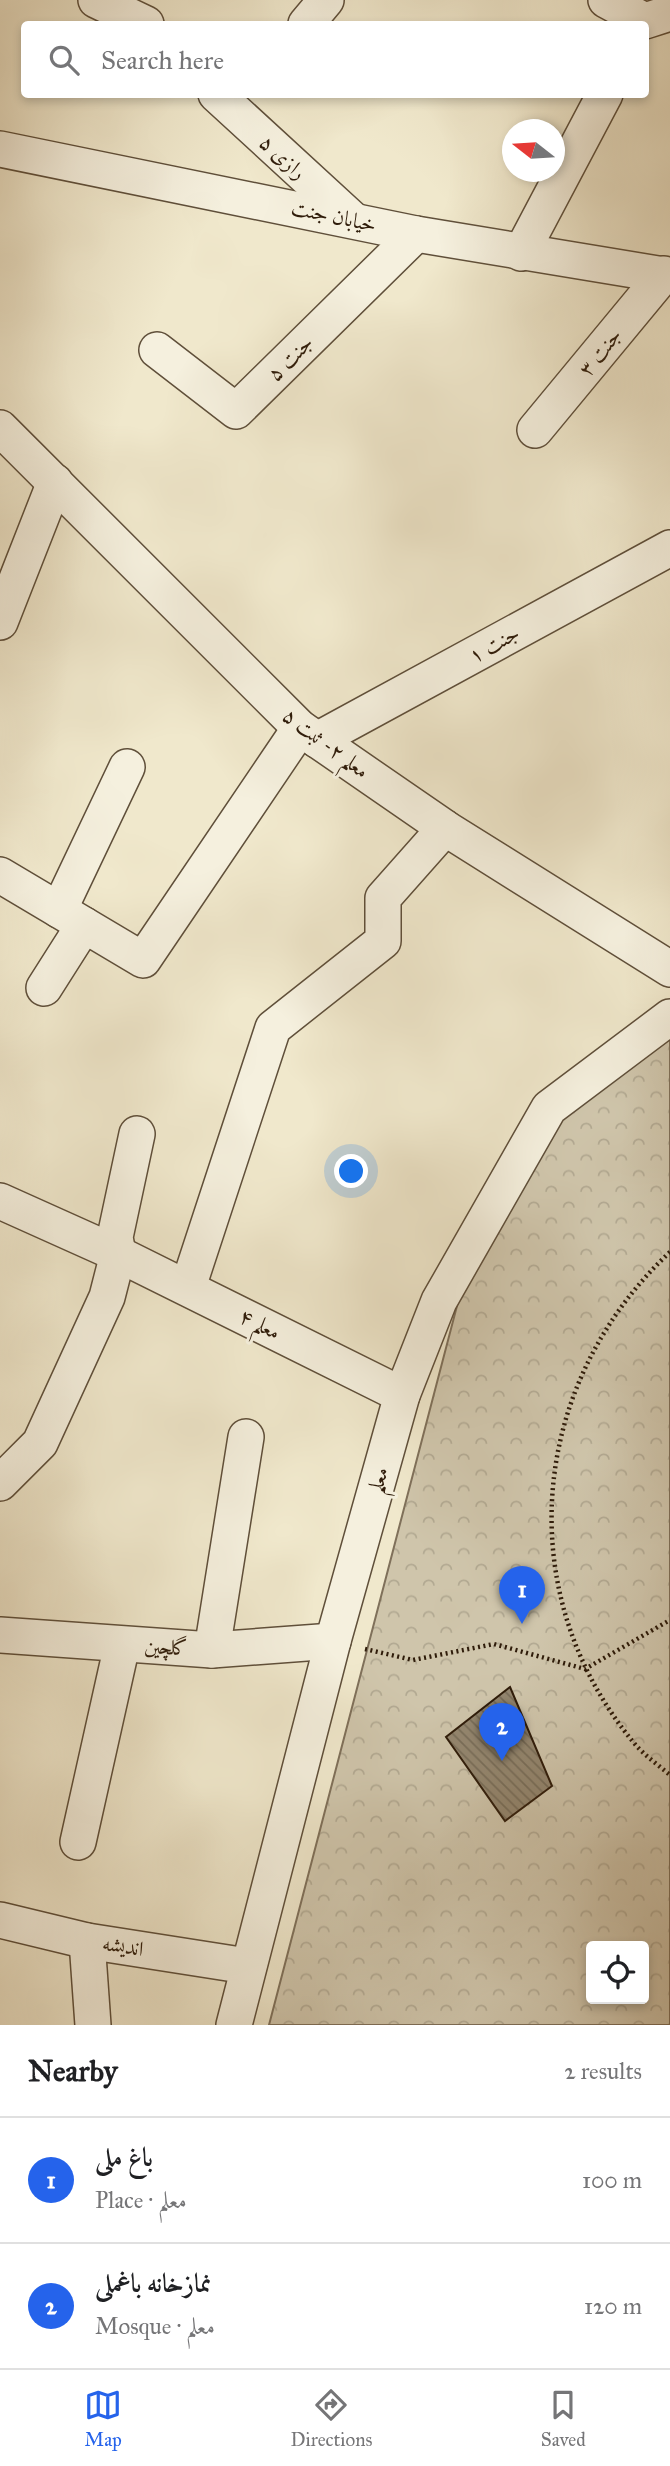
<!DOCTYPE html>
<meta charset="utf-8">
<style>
body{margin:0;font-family:"IM FELL Great Primer",Amiri,serif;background:#f6f6f6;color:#202124}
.controls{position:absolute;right:21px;bottom:21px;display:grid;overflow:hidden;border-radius:7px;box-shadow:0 4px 10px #0003}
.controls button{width:63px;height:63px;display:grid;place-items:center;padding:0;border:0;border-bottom:2px solid #e0e0e0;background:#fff;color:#202124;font:35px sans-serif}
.compass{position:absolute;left:502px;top:119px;width:63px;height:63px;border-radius:50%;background:#fff;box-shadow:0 4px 10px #0003;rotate:287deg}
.you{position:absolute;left:352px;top:1172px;width:24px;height:24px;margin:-18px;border:5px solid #fff;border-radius:50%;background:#1a73e8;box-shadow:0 0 0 10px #1a73e833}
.badge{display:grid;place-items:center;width:46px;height:46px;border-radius:50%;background:#2563eb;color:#fff;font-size:23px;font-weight:700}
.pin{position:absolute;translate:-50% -58px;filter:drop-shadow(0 2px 4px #0008)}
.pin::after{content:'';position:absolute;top:37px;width:24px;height:21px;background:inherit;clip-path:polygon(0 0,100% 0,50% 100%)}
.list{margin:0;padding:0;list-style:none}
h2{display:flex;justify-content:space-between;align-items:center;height:91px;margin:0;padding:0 28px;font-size:30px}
h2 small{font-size:23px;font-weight:400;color:#757577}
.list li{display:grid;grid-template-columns:46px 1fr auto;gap:21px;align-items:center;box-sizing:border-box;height:126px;padding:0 28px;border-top:2px solid #e0e0e0}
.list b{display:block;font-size:26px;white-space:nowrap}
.list p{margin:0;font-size:23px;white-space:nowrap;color:#757577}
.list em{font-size:23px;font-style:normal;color:#757577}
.icon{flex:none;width:38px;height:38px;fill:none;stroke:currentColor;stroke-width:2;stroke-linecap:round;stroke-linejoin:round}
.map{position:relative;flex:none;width:670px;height:2025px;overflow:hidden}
.search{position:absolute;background:#fff;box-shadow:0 4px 10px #0003;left:21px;right:21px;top:21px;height:77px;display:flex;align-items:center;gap:18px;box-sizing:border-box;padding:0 24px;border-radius:7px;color:#757577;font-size:26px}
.sheet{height:343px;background:#fff}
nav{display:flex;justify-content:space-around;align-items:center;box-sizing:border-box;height:98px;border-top:2px solid #e0e0e0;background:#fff;font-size:19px;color:#757577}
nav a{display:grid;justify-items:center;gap:4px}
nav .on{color:#2563eb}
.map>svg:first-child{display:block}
</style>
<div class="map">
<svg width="670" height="2025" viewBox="0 0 670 2025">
<defs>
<pattern id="park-crowns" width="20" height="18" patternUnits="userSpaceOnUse" patternTransform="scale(1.75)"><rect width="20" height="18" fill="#cfc5ab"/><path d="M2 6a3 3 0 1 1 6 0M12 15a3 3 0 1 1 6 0" fill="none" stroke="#b2a992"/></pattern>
<pattern id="building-back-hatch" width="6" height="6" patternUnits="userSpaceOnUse" patternTransform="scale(1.75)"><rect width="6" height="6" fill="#93866f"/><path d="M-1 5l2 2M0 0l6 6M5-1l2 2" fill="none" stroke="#786d59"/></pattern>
</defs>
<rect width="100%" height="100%" fill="#f0e8cc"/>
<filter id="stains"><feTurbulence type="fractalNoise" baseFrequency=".00286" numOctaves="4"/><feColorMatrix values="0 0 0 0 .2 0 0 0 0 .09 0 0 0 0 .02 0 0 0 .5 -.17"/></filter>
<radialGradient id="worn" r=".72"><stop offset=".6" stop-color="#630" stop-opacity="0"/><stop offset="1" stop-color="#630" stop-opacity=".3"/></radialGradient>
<path fill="url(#park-crowns)" stroke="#7f705a" stroke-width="2" fill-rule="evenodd" d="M670,1039V2025H269L458,1302L548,1129ZM591,1946H644V1999H591Z"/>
<polygon fill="url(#building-back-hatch)" stroke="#2f1c0a" stroke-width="2" points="510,1687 552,1786 505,1821 446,1737"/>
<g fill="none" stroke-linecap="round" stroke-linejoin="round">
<g stroke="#5f4f3a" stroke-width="38">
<g id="minor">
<polyline points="96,0 146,24"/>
<polyline points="606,0 645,21 670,13"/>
<polyline points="306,24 326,0"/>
<polyline points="216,94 352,219"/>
<polyline points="0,149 416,234 670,276"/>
<polyline points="521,253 605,94"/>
<polyline points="157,350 236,411 416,234"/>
<polyline points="0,428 300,728 445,828 670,969"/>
<polyline points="535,430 664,274"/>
<polyline points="0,622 55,482"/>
<polyline points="317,740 670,548"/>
<polyline points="0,875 143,960 300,728"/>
<polyline points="59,910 127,767"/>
<polyline points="44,988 84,925"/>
<polyline points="0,1201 118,1254 402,1395"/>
<polyline points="188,1287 273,1028 383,941 383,898 445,828"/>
<polyline points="0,1483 40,1443 107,1297 118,1254 115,1237 137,1134"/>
<polyline points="0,1635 212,1650 333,1641"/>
<polyline points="212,1650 246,1437"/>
<polyline points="78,1842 122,1645"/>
<polyline points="0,1920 87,1941 247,1966"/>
<polyline points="87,1941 93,2025"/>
<polyline points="234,2025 333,1641 402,1395 439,1301 549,1108 670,1017"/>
</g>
</g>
<g stroke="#2f1c0a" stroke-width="4.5" stroke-dasharray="2 3.5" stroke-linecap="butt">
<path d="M670,1252C529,1384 510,1593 634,1743C644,1755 658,1765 670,1775"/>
<polyline points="365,1649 413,1660 494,1644 585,1669 670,1620"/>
</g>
<use href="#minor" stroke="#f5f0de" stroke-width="35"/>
</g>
<g text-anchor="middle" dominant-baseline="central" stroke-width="6" stroke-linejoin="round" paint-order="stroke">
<g font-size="21" fill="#2f1c0a" stroke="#f5f0de">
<text transform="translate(283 157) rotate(42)">رازی ۵</text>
<text transform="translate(334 216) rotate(12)">خیابان جنت</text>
<text transform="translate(600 352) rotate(-51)">جنت ۳</text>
<text transform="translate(290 358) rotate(-45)">جنت ۵</text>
<text transform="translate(494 644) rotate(-29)">جنت ۱</text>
<text transform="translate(326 743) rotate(37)">معلم ۲- ثبت ۵</text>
<text transform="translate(260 1324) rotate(27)">معلم ۴</text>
<text transform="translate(378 1480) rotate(-74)">معلم</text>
<text transform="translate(166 1647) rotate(3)">گلچین</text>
<text transform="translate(123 1946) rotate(9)">اندیشه</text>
</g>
</g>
<rect width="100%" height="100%" filter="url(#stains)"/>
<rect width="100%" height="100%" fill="url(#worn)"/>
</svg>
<div class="controls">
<button><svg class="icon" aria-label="locate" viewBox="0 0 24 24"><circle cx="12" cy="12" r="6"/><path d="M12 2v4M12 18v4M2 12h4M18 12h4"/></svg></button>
</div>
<svg class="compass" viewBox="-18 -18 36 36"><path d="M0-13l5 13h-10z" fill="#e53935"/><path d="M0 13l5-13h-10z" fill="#757577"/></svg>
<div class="you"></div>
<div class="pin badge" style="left:522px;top:1624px">1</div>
<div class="pin badge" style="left:502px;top:1761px">2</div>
<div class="search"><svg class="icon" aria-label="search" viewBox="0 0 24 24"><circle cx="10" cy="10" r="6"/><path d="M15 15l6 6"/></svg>Search here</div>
</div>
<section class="sheet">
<h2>Nearby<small>2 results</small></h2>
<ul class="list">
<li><span class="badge">1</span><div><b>باغ ملی</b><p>Place · معلم</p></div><em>100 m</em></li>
<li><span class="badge">2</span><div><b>نمازخانه باغملی</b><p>Mosque · معلم</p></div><em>120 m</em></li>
</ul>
</section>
<nav>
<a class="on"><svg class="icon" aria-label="map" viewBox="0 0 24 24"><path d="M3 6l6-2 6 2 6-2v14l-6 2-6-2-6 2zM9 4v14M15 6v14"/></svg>Map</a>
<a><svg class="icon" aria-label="directions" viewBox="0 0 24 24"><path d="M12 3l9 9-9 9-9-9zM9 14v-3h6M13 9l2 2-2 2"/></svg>Directions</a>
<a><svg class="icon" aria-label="saved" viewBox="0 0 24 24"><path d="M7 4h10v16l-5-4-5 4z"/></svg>Saved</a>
</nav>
